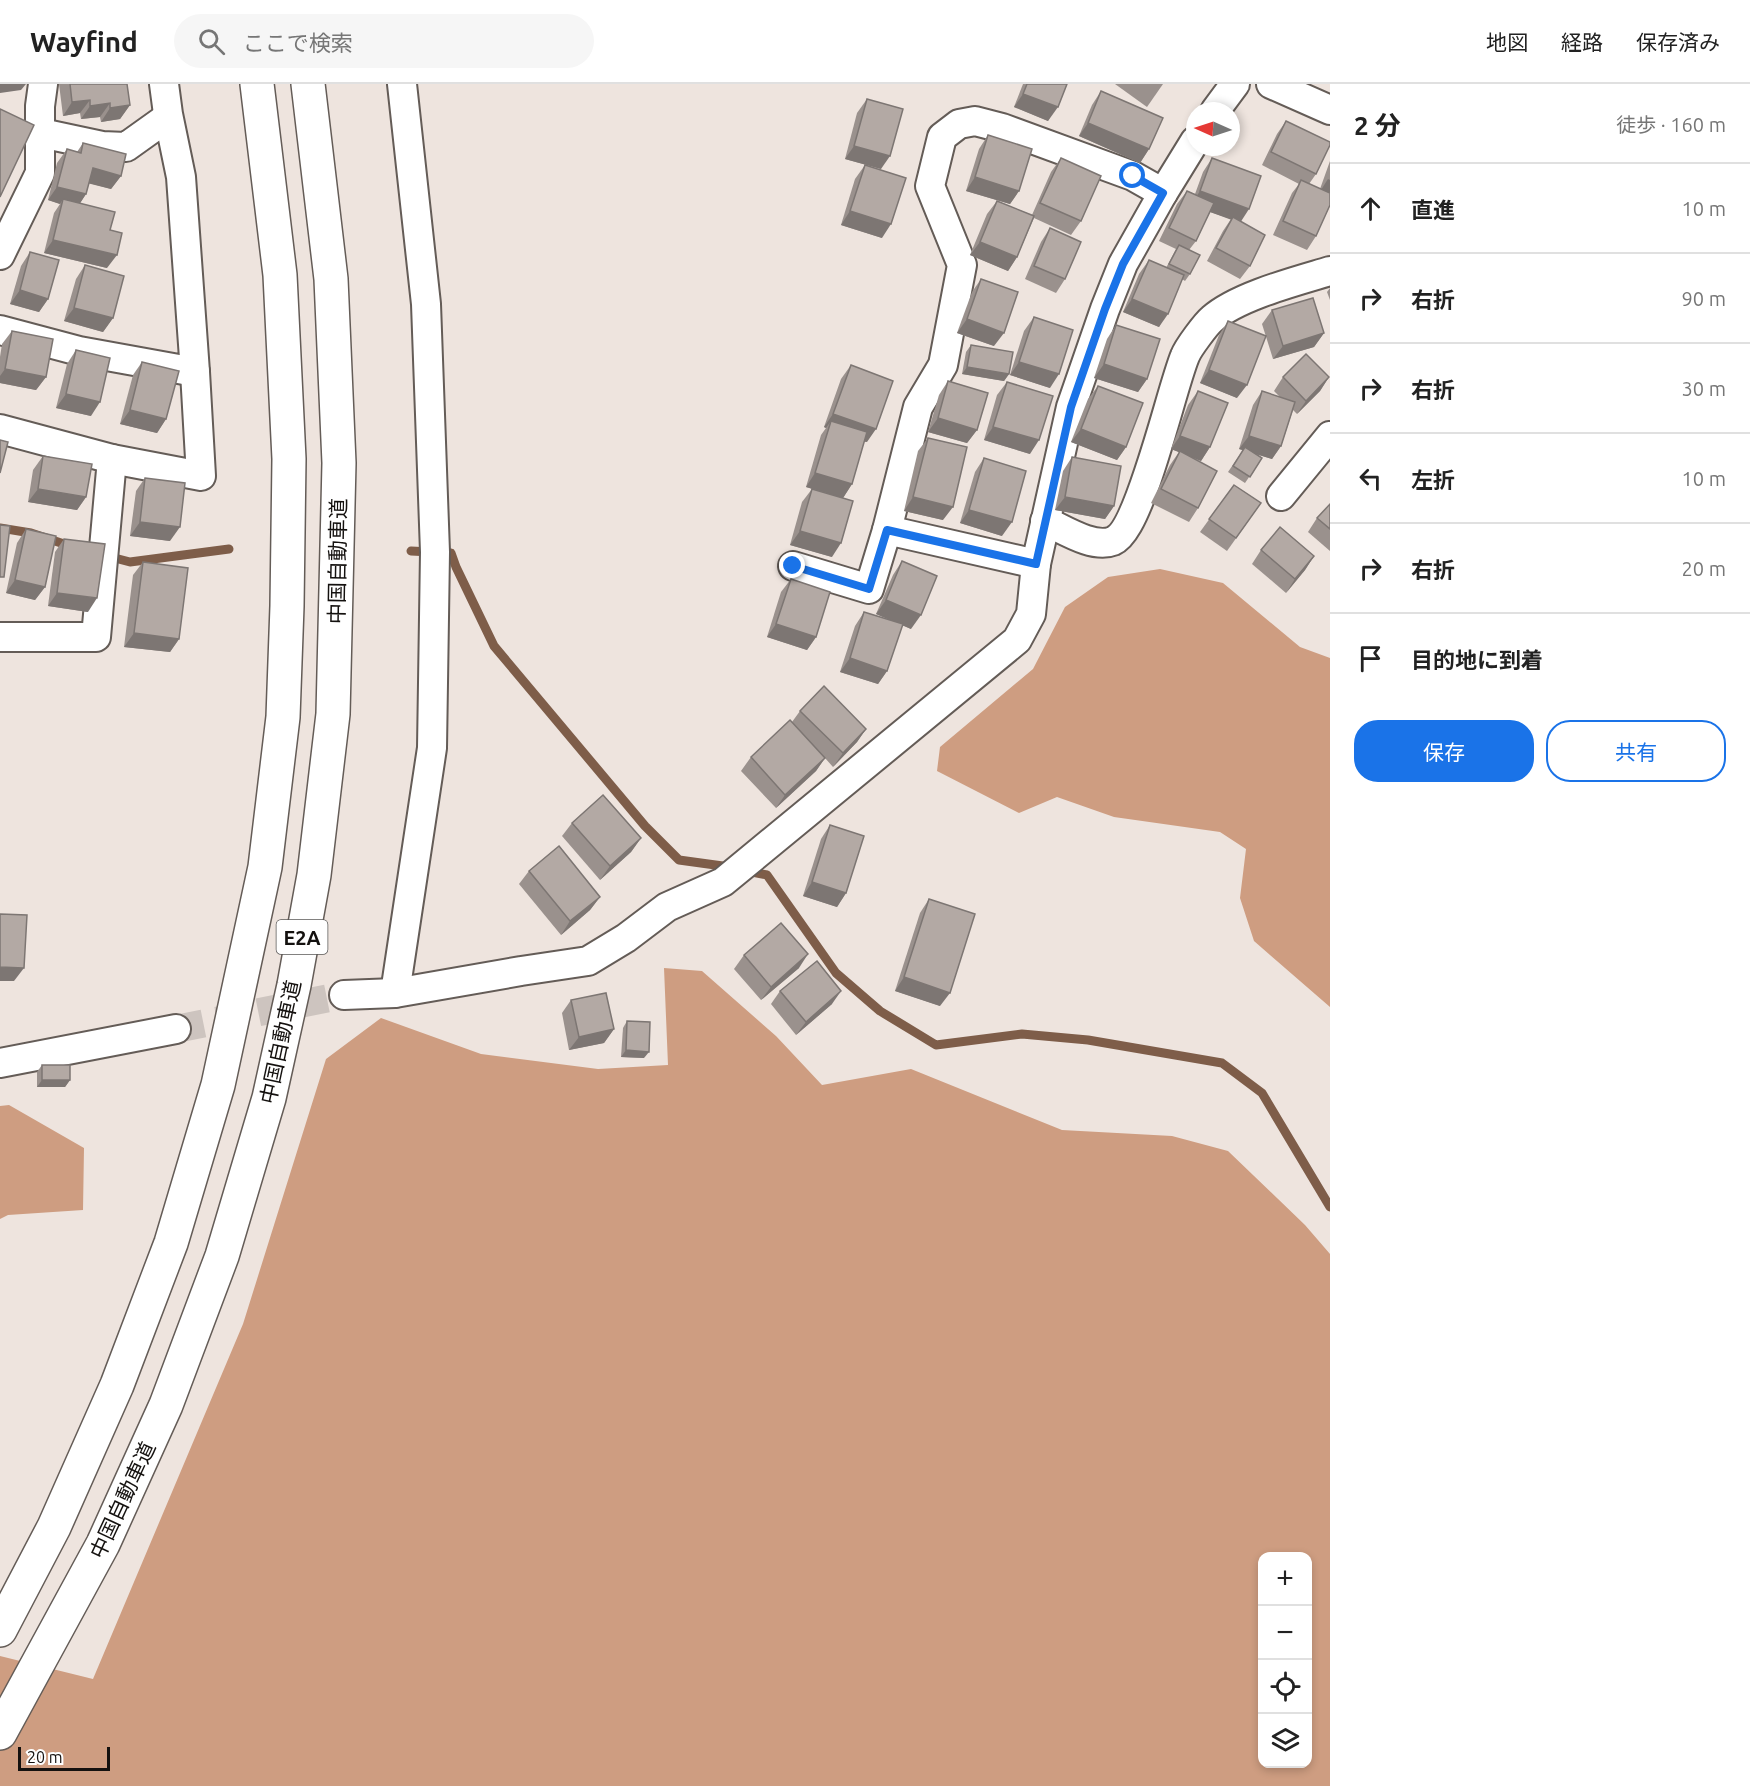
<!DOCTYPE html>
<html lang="ja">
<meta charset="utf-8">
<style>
body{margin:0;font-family:Ubuntu,"Noto Sans JP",sans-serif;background:#f6f6f6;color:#222}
.controls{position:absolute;right:18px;bottom:18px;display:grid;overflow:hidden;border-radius:12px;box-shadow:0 3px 9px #0003}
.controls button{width:54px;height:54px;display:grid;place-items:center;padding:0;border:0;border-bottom:2px solid #e0e0e0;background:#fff;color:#222;font:30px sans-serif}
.compass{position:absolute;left:1186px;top:18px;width:54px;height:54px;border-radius:50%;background:#fff;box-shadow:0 3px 9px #0003;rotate:273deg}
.scale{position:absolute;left:18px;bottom:15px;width:92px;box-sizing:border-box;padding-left:6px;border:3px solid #14110f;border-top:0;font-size:16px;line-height:21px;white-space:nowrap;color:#14110f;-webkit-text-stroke:4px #fff;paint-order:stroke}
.stop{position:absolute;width:18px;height:18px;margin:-14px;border:4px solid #1a73e8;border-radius:50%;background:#fff}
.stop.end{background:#1a73e8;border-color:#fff;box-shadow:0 2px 6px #0008}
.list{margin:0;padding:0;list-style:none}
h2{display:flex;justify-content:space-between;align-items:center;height:78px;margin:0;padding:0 24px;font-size:26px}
h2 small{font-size:20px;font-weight:400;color:#767676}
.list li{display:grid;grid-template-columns:39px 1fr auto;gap:18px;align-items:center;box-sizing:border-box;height:90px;padding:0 24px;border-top:2px solid #e0e0e0}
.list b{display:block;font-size:22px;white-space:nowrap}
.list em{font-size:20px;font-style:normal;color:#767676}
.actions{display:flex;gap:12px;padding:18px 24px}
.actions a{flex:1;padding:14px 0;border:2px solid #1a73e8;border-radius:24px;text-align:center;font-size:21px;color:#1a73e8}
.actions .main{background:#1a73e8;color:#fff}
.icon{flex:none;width:33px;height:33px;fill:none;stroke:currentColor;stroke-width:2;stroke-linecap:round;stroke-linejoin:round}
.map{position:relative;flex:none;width:1330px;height:1702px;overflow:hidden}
header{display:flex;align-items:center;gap:36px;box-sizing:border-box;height:84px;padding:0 30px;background:#fff;border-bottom:2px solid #e0e0e0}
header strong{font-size:28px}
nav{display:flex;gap:33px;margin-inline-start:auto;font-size:21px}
.search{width:420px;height:54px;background:#f6f6f6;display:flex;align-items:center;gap:15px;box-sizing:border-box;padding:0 21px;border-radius:33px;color:#767676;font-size:22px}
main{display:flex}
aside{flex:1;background:#fff}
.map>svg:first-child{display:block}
</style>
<header>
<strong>Wayfind</strong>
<div class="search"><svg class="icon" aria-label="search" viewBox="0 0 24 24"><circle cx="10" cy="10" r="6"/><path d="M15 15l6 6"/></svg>ここで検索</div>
<nav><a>地図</a><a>経路</a><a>保存済み</a></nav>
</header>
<main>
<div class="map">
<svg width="1330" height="1702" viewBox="0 0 1330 1702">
<rect width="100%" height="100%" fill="#eee4de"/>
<g fill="#ce9d81" fill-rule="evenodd">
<polygon points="1160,485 1223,499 1300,563 1330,574 1330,923 1254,857 1240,814 1246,765 1220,748 1114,733 1057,713 1019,729 937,687 940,663 1033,585 1065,523 1108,493"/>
<path d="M664,884L702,887L776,952L822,1001L911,985L1062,1046L1172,1052L1228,1067L1305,1141L1330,1170V1702H0V1572L93,1595L243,1240L326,975L381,934L481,970L598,985L668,981ZM1262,1472H1308V1680H1262Z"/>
<polygon points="9,1021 84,1064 83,1126 8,1131 0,1135 0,1022"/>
</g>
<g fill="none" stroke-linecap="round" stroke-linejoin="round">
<g stroke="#7e5d49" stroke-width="9">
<polyline points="0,444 31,449 73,463"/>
<polyline points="411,467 451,469 456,483 494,562 645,742 679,776 730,783"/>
<polyline points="107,472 130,478 229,465"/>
<polyline points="747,787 767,791 836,889 880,927 936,961 1022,950 1088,956 1222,979 1262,1009 1330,1123"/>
</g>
<polyline stroke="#cdc4bf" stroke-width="28" stroke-dasharray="28 14" stroke-linecap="butt" points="176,945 344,911"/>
<g stroke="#645c57" stroke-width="32">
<g id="street">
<polyline points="1271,0 1330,26"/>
<polyline points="1215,27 1235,0"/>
<polyline points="41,49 102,62 126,63 168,33"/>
<polyline points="0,171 40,89 40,22 43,0"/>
<polyline points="0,246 79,267 195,288 181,93 168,30 164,0"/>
<polyline points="0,345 112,375 96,553 0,553"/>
<polyline points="112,375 201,392 195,288"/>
<polyline points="1281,412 1330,352"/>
<path d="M1045,437C1063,445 1093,465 1113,457C1141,445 1171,305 1185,272C1188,264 1206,240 1212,235C1238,212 1297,197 1330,187"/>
<polyline points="1036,480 887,446 918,323 943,281 962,181 930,102 942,53 959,40 975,37 1002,44 1133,92 1163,109"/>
<polyline points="793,482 869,505 887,446"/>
<polyline points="395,909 432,664 435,468 426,220 402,0"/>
<polyline points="344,911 395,909 521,887 588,877 626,854 667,823 723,798 1017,556 1031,530 1036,480 1071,323 1105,225 1123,180 1163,109 1195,57"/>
<polyline points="0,979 176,945"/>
</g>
</g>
<g stroke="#645c57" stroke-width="36">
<g id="highway">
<polyline points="0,1546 54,1443 117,1301 171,1159 218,1001 265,783 283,633 287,522 289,375 280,191 257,0"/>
<polyline points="0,1649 103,1460 166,1321 222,1172 269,1014 294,901 314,791 333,630 339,379 331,195 308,0"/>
</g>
</g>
<use href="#street" stroke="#fff" stroke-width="28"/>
<use href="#highway" stroke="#fff" stroke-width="33"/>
</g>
<g fill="#9a918d">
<polygon points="59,0 127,0 130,21 120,35 101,38 100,33 81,35 80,29 63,32"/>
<polygon points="1023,0 1067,0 1048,37 1014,23"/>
<polygon points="1115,0 1163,0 1147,23"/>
<polygon points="1101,7 1149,65 1140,79 1079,52 1092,21"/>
<polygon points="867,15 881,85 845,75 857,29"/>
<polygon points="1286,37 1316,90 1309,100 1320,105 1330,77 1330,121 1316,152 1307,166 1273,151 1292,109 1299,100 1262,81 1277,50"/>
<polygon points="988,51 1019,107 1010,120 966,107 979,65"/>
<polygon points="83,59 121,92 111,105 89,99 86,110 80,119 110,146 107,184 44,169 54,129 60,120 48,116 57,79 67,65 77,68"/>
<polygon points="1061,74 1081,137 1071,151 1034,134 1017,173 1008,187 970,171 987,130 997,117 1032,131 1051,88"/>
<polygon points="1212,74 1241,138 1250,182 1240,195 1207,177 1223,147 1231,135 1210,128 1196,157 1189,166 1190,190 1185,197 1182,195 1159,243 1123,228 1139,190 1149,176 1166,184 1176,165 1159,157 1177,120 1187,107 1195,110 1203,88"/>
<polygon points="865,81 882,154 841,141 855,95"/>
<polygon points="1050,144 1065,195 1056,209 1025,195 1041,158"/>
<polygon points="30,168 48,215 39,228 10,220 21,182"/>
<polygon points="85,181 113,234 103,248 64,237 76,195"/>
<polygon points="981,195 994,262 957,249 972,208"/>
<polygon points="1330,204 1330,216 1327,208"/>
<polygon points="1272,226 1324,249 1314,263 1273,275 1262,240"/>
<polygon points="1034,233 1050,304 1010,291 1024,247"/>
<polygon points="1228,237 1237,314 1200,299 1219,251"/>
<polygon points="1116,241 1147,295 1138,308 1094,294 1107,255"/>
<polygon points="12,247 46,293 36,306 0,299 0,273 2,260"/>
<polygon points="971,261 1009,290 1004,297 962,290 966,268"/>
<polygon points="76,266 91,332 56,324 67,280"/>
<polygon points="142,278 166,335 157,349 120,340 133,291"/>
<polygon points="851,281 867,358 864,358 852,400 843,414 806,403 821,351 826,344 824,343 841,295"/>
<polygon points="1283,293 1329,293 1320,307 1297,330 1293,326 1281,362 1272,375 1256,370 1262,374 1245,399 1228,388 1243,366 1239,365 1253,321 1262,307 1280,313 1274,307"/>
<polygon points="948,297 977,346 967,359 928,348 939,311"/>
<polygon points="1007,298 1030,370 984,356 997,311"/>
<polygon points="1098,302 1126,363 1117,376 1071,358 1088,315"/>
<polygon points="1198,307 1210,363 1201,377 1189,372 1198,424 1189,438 1151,419 1170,381 1179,368 1171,365 1188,321"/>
<polygon points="928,354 943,436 904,427 918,367"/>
<polygon points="43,372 86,413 77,426 28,418 33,386"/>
<polygon points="1072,373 1114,422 1105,435 1055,426 1063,387"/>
<polygon points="984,374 1002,452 960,439 975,388"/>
<polygon points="145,394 170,457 130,452 136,407"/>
<polygon points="1234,401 1261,419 1227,467 1200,448"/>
<polygon points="812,405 832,473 790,461 802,418"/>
<polygon points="1330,420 1330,467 1308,448 1317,434"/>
<polygon points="26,445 45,503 35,516 6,509 17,459"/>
<polygon points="64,455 88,528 48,522 55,468"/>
<polygon points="1261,466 1314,472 1305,486 1286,509 1252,480"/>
<polygon points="902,477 911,545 902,541 887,587 878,600 840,588 855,542 864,528 897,539 876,530 893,491"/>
<polygon points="143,478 179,555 170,568 124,563 133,491"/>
<polygon points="791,495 816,553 807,566 767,553 781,508"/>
<polygon points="800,627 866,645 857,658 833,683 825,674 816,687 776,724 741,687 751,673 792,638"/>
<polygon points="572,739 641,754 631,768 600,796 562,752"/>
<polygon points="830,741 846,809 837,823 803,812 821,755"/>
<polygon points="529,787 600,813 590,826 561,851 519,800"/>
<polygon points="929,815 940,922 895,907 920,829"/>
<polygon points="744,871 799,884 761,916 734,885"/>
<polygon points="780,907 832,920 796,951 771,920"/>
<polygon points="571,916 614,945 604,959 569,966 562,929"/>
<polygon points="627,937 644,974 621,973 623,944"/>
<polygon points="42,981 70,996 65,1003 37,1003 37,988"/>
</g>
<g fill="#7d7673">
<polygon points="0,0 26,0 21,6 0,9"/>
<polygon points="1023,10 1058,23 1048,37 1014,23"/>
<polygon points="90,16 80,29 63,32 72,18"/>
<polygon points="110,19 100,33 81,35 90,22"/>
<polygon points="130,21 120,35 101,38 110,24"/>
<polygon points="1088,39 1149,65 1140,79 1079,52"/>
<polygon points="854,62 890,72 881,85 845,75"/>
<polygon points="93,84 121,92 111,105 83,98"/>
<polygon points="975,93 1019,107 1010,120 966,107"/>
<polygon points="1328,95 1330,96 1330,113 1319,109"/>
<polygon points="57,103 86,110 77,124 63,115 60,120 48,116"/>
<polygon points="1200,107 1249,125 1240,139 1191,121"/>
<polygon points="850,127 891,140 882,154 841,141"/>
<polygon points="53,156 117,171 107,184 44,169"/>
<polygon points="980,158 1017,173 1008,187 970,171"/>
<polygon points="20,206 48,215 39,228 10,220"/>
<polygon points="1132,215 1168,230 1159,243 1123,228"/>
<polygon points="74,224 113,234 103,248 64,237"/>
<polygon points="967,235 1004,249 994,262 957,249"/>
<polygon points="1324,249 1314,263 1273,275 1283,262"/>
<polygon points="1019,278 1059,290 1050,304 1010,291"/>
<polygon points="1104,280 1147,295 1138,308 1094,294"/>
<polygon points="967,283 1009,290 1004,297 962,290"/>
<polygon points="5,285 46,293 36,306 0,299 0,292"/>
<polygon points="1209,286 1247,301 1237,314 1200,299"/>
<polygon points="1329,293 1320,307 1297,330 1306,317"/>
<polygon points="66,310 100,318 91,332 56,324"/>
<polygon points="130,326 166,335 157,349 120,340"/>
<polygon points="833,330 876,345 867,358 828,345 831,337 826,344 824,343"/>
<polygon points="938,334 977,346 967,359 928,348"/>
<polygon points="993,343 1039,356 1030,370 984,356"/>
<polygon points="1081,345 1126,363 1117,376 1071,358"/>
<polygon points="1180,352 1210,363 1201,377 1171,365"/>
<polygon points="1249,352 1281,362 1272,375 1239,365"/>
<polygon points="815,389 852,400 843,414 806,403"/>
<polygon points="38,405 86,413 77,426 28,418"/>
<polygon points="913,413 953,423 943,436 904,427"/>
<polygon points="1065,413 1114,422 1105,435 1055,426"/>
<polygon points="969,426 1012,438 1002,452 960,439"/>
<polygon points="140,438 180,443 170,457 130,452"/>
<polygon points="800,447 841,459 832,473 790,461"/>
<polygon points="1314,472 1305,486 1286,509 1295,495"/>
<polygon points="15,496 45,503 35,516 6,509"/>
<polygon points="57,509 97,514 88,528 48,522"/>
<polygon points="886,516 921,531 911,545 876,530"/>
<polygon points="776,540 816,553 807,566 767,553"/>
<polygon points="134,549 179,555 170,568 124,563"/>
<polygon points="850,574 887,587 878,600 840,588"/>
<polygon points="866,645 857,658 833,683 843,669"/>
<polygon points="825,674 816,687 776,724 785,711"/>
<polygon points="641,754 631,768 600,796 610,782"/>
<polygon points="812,798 846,809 837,823 803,812"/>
<polygon points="600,813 590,826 561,851 570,837"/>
<polygon points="808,870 799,884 761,916 771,903"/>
<polygon points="0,883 24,884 14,897 0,897"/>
<polygon points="904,893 950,909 940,922 895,907"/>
<polygon points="841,907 832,920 796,951 806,938"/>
<polygon points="614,945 604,959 569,966 579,953"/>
<polygon points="626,966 649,968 644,974 621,973"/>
<polygon points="42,996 70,996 65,1003 37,1003"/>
</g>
<g fill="#b3a9a4" stroke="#7d7673" stroke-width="1.5">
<polygon points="70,0 127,0 130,21 110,24 110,19 90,22 90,16 72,18"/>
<polygon points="1027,0 1067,0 1058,23 1023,10"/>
<polygon points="1101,7 1163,34 1149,65 1088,39"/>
<polygon points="867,15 903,25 890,72 854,62"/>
<polygon points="0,25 34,41 0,113"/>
<polygon points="1286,37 1330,58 1330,61 1316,90 1271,68"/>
<polygon points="988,51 1032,65 1019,107 975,93"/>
<polygon points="83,59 126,70 121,92 93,84 86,110 57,103 67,65 81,69"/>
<polygon points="1061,74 1101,92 1081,137 1040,119"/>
<polygon points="1212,74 1261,92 1249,125 1200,107"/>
<polygon points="865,81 906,94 891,140 850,127"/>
<polygon points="1301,96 1330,109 1330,121 1316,152 1283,137"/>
<polygon points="1187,107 1214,119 1196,157 1169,144"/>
<polygon points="63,115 115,128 110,146 122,149 117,171 53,156"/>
<polygon points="997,117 1034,132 1017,173 980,158"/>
<polygon points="1233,133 1265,151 1250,182 1216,164"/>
<polygon points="1050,144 1081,158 1065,195 1034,182"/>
<polygon points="1179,161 1200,171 1190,190 1169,180"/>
<polygon points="30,168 59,176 48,215 20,206"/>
<polygon points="1149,176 1184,191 1168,230 1132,215"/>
<polygon points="85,181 124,192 113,234 74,224"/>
<polygon points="981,195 1018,208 1004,249 967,235"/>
<polygon points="1313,214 1324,249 1283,262 1272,226"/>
<polygon points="1034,233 1073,246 1059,290 1019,278"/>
<polygon points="1228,237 1266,252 1247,301 1209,286"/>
<polygon points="1116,241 1160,255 1147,295 1104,280"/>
<polygon points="12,247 53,255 46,293 5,285"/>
<polygon points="971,261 1013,268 1009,290 967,283"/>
<polygon points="76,266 110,274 100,318 66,310"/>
<polygon points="1306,270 1329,293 1306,317 1283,293"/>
<polygon points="142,278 179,287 166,335 130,326"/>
<polygon points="851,281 893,297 876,345 833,330"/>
<polygon points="948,297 988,309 977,346 938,334"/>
<polygon points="1007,298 1053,312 1039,356 993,343"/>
<polygon points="1098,302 1143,319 1126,363 1081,345"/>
<polygon points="1198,307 1228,319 1210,363 1180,352"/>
<polygon points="1262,307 1295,318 1281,362 1249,352"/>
<polygon points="831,337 867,348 852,400 815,389"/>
<polygon points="928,354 967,363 953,423 913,413"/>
<polygon points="0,356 8,358 0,389"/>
<polygon points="1245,363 1262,374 1250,393 1233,382"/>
<polygon points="1180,367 1217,387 1198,424 1161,405"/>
<polygon points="43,372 92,380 86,413 38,405"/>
<polygon points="1072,373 1121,382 1114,422 1065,413"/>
<polygon points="984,374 1026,387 1012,438 969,426"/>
<polygon points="145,394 185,399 180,443 140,438"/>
<polygon points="1234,401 1261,419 1236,454 1209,435"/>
<polygon points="812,405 853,417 841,459 800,447"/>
<polygon points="1330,420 1330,445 1317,434"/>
<polygon points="0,441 10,442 4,493 0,493"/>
<polygon points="1280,443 1314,472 1295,495 1261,466"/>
<polygon points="26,445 56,452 45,503 15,496"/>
<polygon points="64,455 105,460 97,514 57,509"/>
<polygon points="902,477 937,492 921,531 886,516"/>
<polygon points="143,478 188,484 179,555 134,549"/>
<polygon points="791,495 830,508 816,553 776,540"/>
<polygon points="864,528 903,540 887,587 850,574"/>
<polygon points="824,602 866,645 843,669 800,627"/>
<polygon points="790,636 825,674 785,711 751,673"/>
<polygon points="603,711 641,754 610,782 572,739"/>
<polygon points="830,741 864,752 846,809 812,798"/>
<polygon points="559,762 600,813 570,837 529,787"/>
<polygon points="929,815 975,830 950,909 904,893"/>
<polygon points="0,830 27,831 24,884 0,883"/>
<polygon points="781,839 808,870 771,903 744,871"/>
<polygon points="817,877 841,907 806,938 780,907"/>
<polygon points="606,909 614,945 579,953 571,916"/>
<polygon points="627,937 650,938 649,968 626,966"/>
<rect x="42" y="981" width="28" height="15"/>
</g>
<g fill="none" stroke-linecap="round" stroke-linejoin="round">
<polyline stroke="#1a73e8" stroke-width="8" points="793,482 869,505 887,446 1036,480 1071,323 1105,225 1123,180 1163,109 1133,92"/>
</g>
<g text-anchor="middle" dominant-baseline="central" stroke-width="6" stroke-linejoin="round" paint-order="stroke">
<rect fill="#fff" stroke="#5a5857" stroke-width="1.5" x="276.5" y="836" width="51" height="34" rx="4.5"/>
<g font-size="20" font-weight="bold" fill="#14110f">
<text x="302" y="853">E2A</text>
</g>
<g font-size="21" fill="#14110f" stroke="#fff">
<text transform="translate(337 477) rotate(-89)">中国自動車道</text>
<text transform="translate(280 958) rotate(-78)">中国自動車道</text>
<text transform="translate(122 1416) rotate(-65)">中国自動車道</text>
</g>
</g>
</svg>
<div class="controls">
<button>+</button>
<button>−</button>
<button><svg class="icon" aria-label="locate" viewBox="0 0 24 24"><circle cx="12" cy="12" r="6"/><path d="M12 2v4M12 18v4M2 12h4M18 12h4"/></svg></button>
<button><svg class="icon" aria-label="layers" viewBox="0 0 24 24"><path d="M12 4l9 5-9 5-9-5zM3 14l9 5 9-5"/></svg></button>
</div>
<svg class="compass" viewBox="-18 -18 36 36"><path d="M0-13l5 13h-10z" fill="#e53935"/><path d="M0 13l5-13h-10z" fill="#767676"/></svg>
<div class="scale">20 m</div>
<div class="stop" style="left:1133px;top:92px"></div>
<div class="stop end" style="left:793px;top:482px"></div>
</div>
<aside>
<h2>2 分<small>徒歩 · 160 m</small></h2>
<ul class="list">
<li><svg class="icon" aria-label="ahead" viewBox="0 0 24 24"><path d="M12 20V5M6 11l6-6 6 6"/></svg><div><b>直進</b></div><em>10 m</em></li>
<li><svg class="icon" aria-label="right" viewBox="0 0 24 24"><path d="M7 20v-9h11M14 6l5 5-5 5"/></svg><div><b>右折</b></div><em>90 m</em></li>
<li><svg class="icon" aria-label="right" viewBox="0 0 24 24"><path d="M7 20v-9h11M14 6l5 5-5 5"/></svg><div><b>右折</b></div><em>30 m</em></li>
<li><svg class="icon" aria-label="left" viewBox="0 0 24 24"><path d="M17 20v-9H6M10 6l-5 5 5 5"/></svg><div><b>左折</b></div><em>10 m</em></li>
<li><svg class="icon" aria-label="right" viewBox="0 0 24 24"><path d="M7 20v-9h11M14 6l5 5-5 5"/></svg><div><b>右折</b></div><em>20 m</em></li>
<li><svg class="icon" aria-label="arrive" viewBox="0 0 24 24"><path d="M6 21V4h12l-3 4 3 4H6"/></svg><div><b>目的地に到着</b></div></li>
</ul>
<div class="actions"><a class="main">保存</a><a>共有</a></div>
</aside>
</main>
